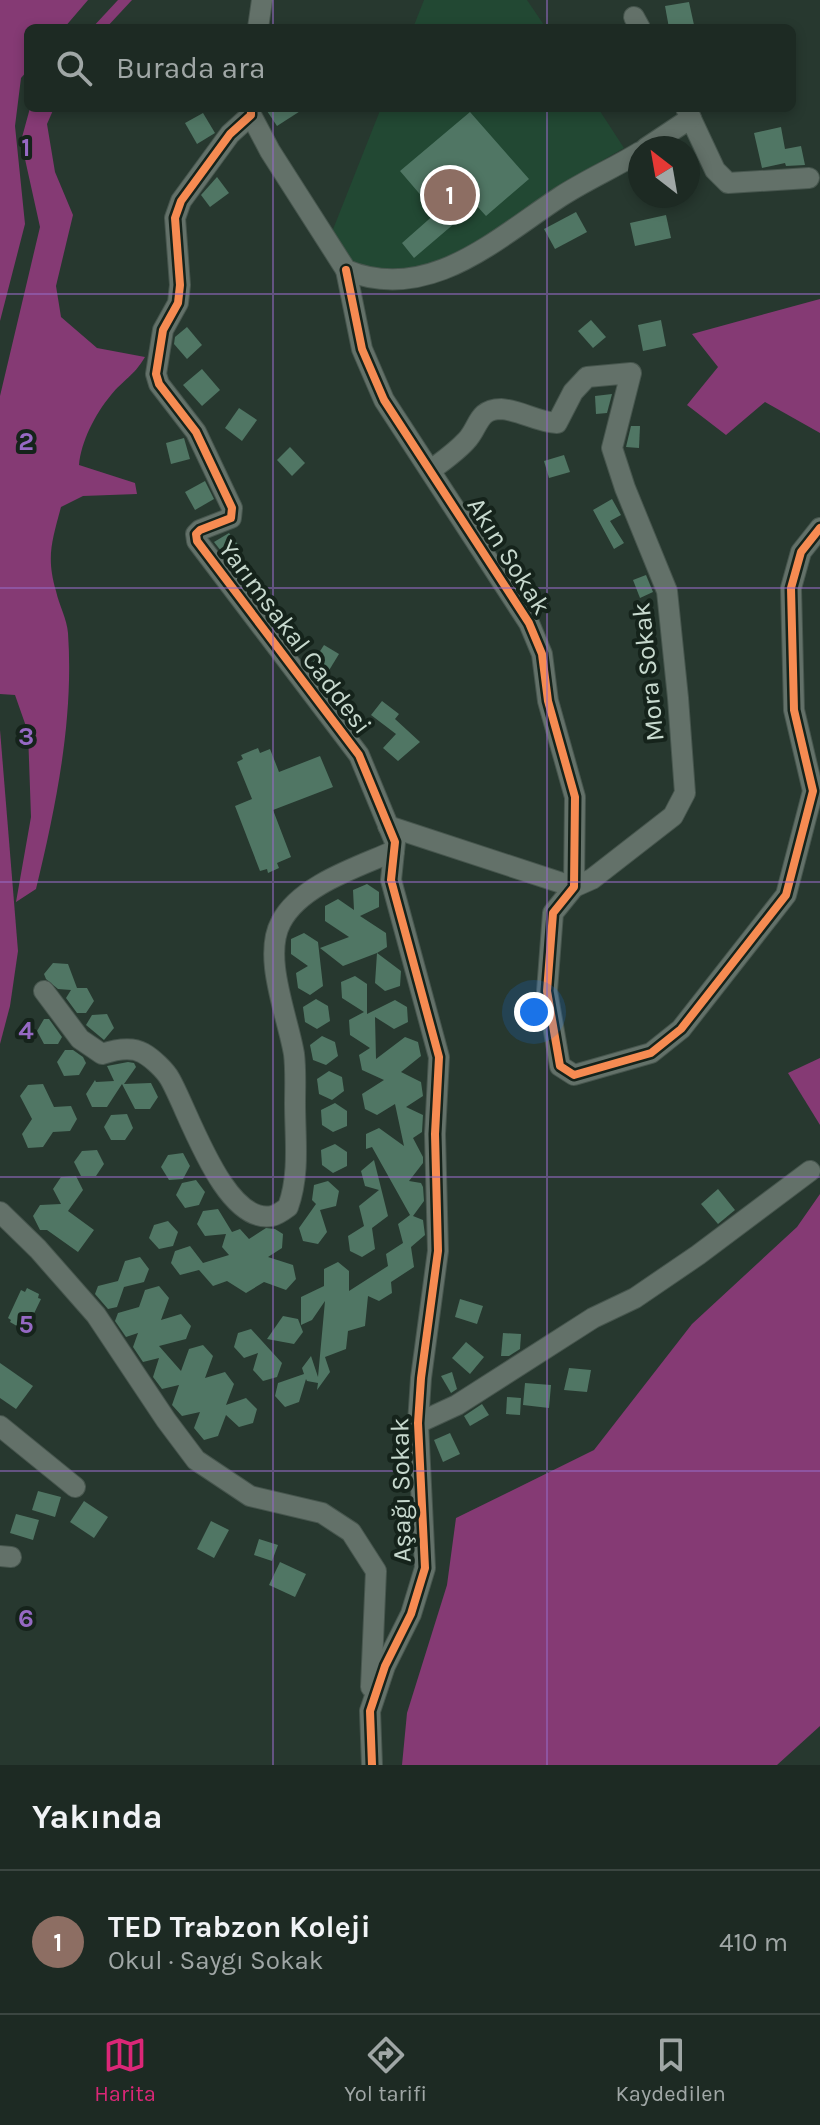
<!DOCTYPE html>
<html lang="tr">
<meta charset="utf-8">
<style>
body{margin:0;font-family:Karla,sans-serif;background:#2a3630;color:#f1f3f6}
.compass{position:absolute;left:628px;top:136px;width:72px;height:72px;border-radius:50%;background:#1d2a23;box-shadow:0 4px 12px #0003;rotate:329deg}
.you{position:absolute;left:534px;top:1012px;width:28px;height:28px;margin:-20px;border:6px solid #fff;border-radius:50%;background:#1a73e8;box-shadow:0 0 0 12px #1a73e833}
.badge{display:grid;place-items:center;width:52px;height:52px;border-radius:50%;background:#db2777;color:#fff;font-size:26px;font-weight:700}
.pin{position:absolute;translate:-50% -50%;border:4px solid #fff;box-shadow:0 2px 8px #0006}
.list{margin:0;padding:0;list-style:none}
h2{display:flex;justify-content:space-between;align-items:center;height:104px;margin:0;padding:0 32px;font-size:34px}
h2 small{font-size:26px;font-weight:400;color:#a0a7a6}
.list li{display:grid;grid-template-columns:52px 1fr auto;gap:24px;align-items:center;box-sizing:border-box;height:144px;padding:0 32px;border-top:2px solid #3b4641}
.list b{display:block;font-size:30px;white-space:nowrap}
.list p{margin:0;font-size:26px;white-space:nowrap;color:#a0a7a6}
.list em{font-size:26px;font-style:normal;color:#a0a7a6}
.icon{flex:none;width:44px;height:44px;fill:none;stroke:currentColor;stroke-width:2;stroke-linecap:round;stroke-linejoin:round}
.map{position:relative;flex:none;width:820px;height:1765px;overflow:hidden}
.search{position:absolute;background:#1d2a23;box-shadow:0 4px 12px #0003;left:24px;right:24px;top:24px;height:88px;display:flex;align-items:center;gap:20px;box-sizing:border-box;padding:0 28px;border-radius:12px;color:#a0a7a6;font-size:30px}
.sheet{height:248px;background:#1d2a23}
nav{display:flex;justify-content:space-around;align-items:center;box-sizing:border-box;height:112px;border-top:2px solid #3b4641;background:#1d2a23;font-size:22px;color:#a0a7a6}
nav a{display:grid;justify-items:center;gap:4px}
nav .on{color:#db2777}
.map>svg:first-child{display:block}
</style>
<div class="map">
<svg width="820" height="1765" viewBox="0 0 820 1765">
<rect width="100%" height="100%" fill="#27382f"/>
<g fill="#224833">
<polygon points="424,0 527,0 546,28 413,28"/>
<polygon points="381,108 598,108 624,148 551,190 556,200 449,268 365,278 328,242"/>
</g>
<g fill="#853a74">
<polygon points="0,0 88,0 64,28 28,28 28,70 21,78 15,126 25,224 0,321"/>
<polygon points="118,0 132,0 106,28 92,28"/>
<path d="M30,108H54L47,124L55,172L73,215L56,286L61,317L97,348L145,357C133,377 124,379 111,395C95,414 81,442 79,465L135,483L137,494L83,496L61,507C52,541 46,557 56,591C59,605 67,619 68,633C74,719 56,806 36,889L16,902L31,817L28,732L15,695L0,694V396L40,227L21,141Z"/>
<polygon points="820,299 820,433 765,402 726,435 687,405 718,367 692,334"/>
<polygon points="0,730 18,951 10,1006 0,1044"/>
<polygon points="820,1058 820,1125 788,1073"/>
<polygon points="820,1194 820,1726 777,1765 402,1765 407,1713 447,1585 456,1518 594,1450 692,1324 797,1227"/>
</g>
<g fill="#507664">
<polygon points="689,2 694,25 669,28 665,6"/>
<polygon points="265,108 305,108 277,126"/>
<polygon points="470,112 529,179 486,216 476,205 414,258 402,243 436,213 400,171"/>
<polygon points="203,113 215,133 197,144 185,123"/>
<polygon points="781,127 785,149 801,146 805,165 786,166 785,163 762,168 754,133"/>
<polygon points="217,177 229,193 210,207 201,195"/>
<polygon points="576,212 587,232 555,249 544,229"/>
<polygon points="666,215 671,238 635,246 630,223"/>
<polygon points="591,320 606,337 593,348 578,331"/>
<polygon points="661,320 666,346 643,351 638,325"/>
<polygon points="187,327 202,345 187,359 174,344 175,337"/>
<polygon points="202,369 220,390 202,406 183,385"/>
<polygon points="612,394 607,413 596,414 595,396"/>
<polygon points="239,408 257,420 242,441 225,428"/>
<polygon points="631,426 640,426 639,448 626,447"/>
<polygon points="184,438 190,459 171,464 166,443"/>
<polygon points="290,447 305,463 292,476 277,460"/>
<polygon points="564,455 570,472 549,478 544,461"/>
<polygon points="205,481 214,499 195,510 185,492"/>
<polygon points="612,499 621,515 610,521 624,543 614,549 593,510"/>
<polygon points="229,533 239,546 225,556 214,542"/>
<polygon points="646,575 653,592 640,598 633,580"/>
<polygon points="324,645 339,654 328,672 313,662"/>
<polygon points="382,701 399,714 395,719 420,742 398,761 383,748 396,734 371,715"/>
<polygon points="258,748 260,753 270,749 279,772 320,756 333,787 273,810 291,857 277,863 279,868 268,873 267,869 260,871 235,806 252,799 237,762 243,759 241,755"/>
<polygon points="367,884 379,892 379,907 360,916 386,933 387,947 377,953 401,971 400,986 385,991 375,983 377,953 343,966 320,948 349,937 325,921 325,906 338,899 354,910 353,890"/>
<polygon points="304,933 318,942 323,986 310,995 298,988 296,973 308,966 291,954 291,939"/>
<polygon points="53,963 68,964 77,988 87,988 94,1001 86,1013 77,1013 66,998 71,990 58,989 46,979 44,974"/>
<polygon points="355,976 367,984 367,1014 395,1000 407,1007 408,1022 394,1029 375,1017 376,1059 405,1037 418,1042 421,1056 401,1072 421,1082 423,1096 406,1107 423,1115 422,1132 413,1138 423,1157 423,1163 409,1181 421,1183 423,1187 424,1201 413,1216 423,1220 425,1235 411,1247 414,1267 391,1282 392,1293 379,1301 368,1296 365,1326 348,1331 346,1349 325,1357 330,1372 317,1390 318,1383 307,1381 306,1379 299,1402 285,1407 275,1396 278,1383 304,1374 302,1368 311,1356 318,1377 325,1301 312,1320 301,1325 301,1297 324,1286 324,1269 338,1262 349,1271 349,1291 388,1266 386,1254 403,1243 398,1224 410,1215 372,1147 366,1149 366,1134 379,1128 404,1146 395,1104 377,1115 365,1109 362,1094 384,1080 362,1070 359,1055 370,1048 350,1035 349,1020 364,1012 342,998 341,982"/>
<polygon points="316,999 328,1006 330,1021 317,1029 305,1022 303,1007"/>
<polygon points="107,1014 114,1028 104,1040 86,1025 92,1015"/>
<polygon points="44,1019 49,1019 62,1037 58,1044 44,1044 37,1031"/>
<polygon points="322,1036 335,1042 338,1056 326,1065 313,1060 310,1045"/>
<polygon points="65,1050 73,1050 83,1057 86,1063 79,1075 64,1076 57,1062"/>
<polygon points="128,1062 134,1063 136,1067 124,1084 151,1083 158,1097 150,1109 135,1109 122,1084 107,1107 92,1107 86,1094 95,1080 96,1082 114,1081 107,1066"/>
<polygon points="329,1071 342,1077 344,1091 332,1100 319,1094 317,1079"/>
<polygon points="43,1084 54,1107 71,1106 77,1119 70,1131 53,1132 43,1147 28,1148 22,1134 32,1119 20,1096 28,1085"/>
<polygon points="335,1103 347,1111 347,1126 333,1132 322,1125 321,1110"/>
<polygon points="127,1114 133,1128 125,1140 111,1140 104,1127 111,1115"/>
<polygon points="335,1144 347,1152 347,1166 333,1173 322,1165 321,1150"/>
<polygon points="97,1150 104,1164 96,1176 81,1176 74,1162 82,1151"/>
<polygon points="183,1153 190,1166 183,1179 169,1180 161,1167 168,1155"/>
<polygon points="374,1160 388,1216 372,1228 375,1249 362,1257 350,1251 348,1236 364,1226 359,1206 379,1190 365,1186 361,1171"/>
<polygon points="76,1176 83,1190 68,1211 94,1230 78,1252 47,1230 40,1230 33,1216 40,1205 61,1204 53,1189 61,1177"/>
<polygon points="196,1180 205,1192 199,1205 185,1208 176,1195 182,1183"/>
<polygon points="328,1181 339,1191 336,1206 320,1210 327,1232 318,1244 303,1241 299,1228 316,1204 312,1200 314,1185"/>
<polygon points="718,1189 735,1210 718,1224 701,1204"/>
<polygon points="218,1209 232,1232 240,1229 249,1239 266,1228 275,1229 283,1234 282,1248 268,1257 293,1265 296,1279 286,1290 264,1282 246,1293 227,1281 213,1286 199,1270 180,1275 171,1263 175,1251 190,1246 203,1263 229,1255 222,1247 226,1234 205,1236 197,1224 203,1211"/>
<polygon points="168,1221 178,1232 173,1246 159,1249 149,1238 154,1225"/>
<polygon points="140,1257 149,1269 144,1282 124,1287 117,1307 108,1309 95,1294 98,1286 118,1281 125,1261"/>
<polygon points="159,1286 169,1298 161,1320 181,1314 191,1326 186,1339 159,1346 181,1371 189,1349 203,1345 213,1356 205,1378 225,1372 234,1384 226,1405 246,1398 257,1409 253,1423 239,1427 226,1415 218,1436 204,1440 194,1428 200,1412 182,1416 172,1405 179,1385 162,1389 153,1377 159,1358 143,1362 133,1347 138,1333 126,1337 115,1321 118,1313 139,1307 145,1290"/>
<polygon points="27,1288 39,1294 38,1298 41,1299 27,1328 24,1326 22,1329 10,1322 11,1320 8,1318 21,1290 25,1292"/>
<polygon points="460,1299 483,1306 477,1324 455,1317"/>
<polygon points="283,1316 298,1319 303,1332 294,1344 267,1339"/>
<polygon points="251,1329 282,1363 277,1377 263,1381 253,1370 258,1353 244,1358 234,1347 238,1333"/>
<polygon points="503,1333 521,1334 520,1349 509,1356 501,1356"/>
<polygon points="466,1342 484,1357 470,1374 452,1358"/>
<polygon points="0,1363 33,1386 16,1409 0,1398"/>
<polygon points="569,1368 591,1370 587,1392 564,1390"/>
<polygon points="452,1372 457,1389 451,1393 441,1376"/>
<polygon points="525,1383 551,1385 549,1408 523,1405"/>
<polygon points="507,1397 521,1398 520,1415 506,1414"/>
<polygon points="482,1404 489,1415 470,1426 464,1416"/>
<polygon points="450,1433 460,1454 443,1462 434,1440"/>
<polygon points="38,1491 61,1497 55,1517 32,1510"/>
<polygon points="84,1501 108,1517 94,1538 70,1522"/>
<polygon points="16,1514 39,1520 33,1540 10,1533"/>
<polygon points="211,1521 229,1530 214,1558 197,1549"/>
<polygon points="259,1539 278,1545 272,1561 254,1555"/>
<polygon points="280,1562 306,1574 295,1597 269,1585"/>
</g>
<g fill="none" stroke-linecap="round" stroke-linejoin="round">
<g stroke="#47564e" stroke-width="22">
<g id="minor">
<polyline points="634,17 640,28"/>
<polyline points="258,28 262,0"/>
<polyline points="251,108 251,115 230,134 181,201 175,218 180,285 178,303 163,330 156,374 159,384 196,432 232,508 231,518 200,530 196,534 197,541 359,755 395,842 391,880 439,1057 435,1134 438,1251 421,1378 418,1423 425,1568 411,1614 385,1666 370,1711 372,1765"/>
<polyline points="686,108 715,170 728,183 809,178"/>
<path d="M251,115L270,151L346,270C428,304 496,239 560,197C586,180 614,168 640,152"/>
<polyline points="646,148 691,118"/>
<polyline points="346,270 362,349 384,400 529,623 542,654 548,701 575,797 574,887 553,913 547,991 560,1066 574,1075 651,1053 681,1029 786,895 813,791 794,710 791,588 801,552 820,528"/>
<path d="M388,826L574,887L592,879L673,816L685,793L678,698L667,591L625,488L612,448L631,373L587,377L573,392L557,423C537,422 520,410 501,409C477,409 479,428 466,441C456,452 443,461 431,470"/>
<path d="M44,991L80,1039L102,1054C114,1050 131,1046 143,1053C152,1058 165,1070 170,1079C189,1112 224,1225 272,1216C277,1215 284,1210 288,1207C300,1174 295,1138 295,1104C295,1088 296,1070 294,1054C288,1017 262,957 281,922C300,885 358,867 394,851"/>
<polyline points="0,1212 38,1249 96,1315 166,1420 196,1460 250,1496 322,1513 351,1532 376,1571 371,1687"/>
<polyline points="418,1423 457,1405 593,1318 635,1298 698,1255 810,1171"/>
<polyline points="0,1426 75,1487"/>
<polyline points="0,1556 11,1557"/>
</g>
</g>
<use href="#minor" stroke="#637169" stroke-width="20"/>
<g stroke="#15231b" stroke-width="13">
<g id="cycleway">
<polyline points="251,108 251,115 230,134 181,201 175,218 180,285 178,303 163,330 156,374 159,384 196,432 232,508 231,518 200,530 196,534 197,541 359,755 395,842 391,880 439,1057 435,1134 438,1251 421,1378 418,1423 425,1568 411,1614 385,1666 370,1711 372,1765"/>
<polyline points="346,270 362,349 384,400 529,623 542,654 548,701 575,797 574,887 553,913 547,991 560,1066 574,1075 651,1053 681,1029 786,895 813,791 794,710 791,588 801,552 820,528"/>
</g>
</g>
<use href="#cycleway" stroke="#f68b52" stroke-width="8"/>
</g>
<path fill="none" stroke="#9669c4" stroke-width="2" stroke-opacity="0.55" d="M273,0V28M547,0V28M273,108V1765M547,108V1765M0,294H820M0,588H820M0,882H820M0,1177H820M0,1471H820"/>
<g text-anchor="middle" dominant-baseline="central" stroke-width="8" stroke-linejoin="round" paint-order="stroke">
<g font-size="26" fill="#c7d9ce" stroke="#15231b">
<text transform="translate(509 556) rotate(58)">Akın Sokak</text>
<text transform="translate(295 637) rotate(53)">Yarımsakal Caddesi</text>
<text transform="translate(648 672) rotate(-96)">Mora Sokak</text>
<text transform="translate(401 1490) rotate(-91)">Aşağı Sokak</text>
</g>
</g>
<g font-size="26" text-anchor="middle" font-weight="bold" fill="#9669c4" stroke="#15231b" stroke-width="8" stroke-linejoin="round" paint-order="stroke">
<text x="26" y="156">1</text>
<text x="26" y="450">2</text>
<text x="26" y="745">3</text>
<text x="26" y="1039">4</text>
<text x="26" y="1333">5</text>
<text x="26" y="1627">6</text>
</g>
</svg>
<svg class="compass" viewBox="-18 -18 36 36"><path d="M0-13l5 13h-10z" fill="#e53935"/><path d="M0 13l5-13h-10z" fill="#a0a7a6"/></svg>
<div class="you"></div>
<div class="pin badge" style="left:450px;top:195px;background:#8d6e63">1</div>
<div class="search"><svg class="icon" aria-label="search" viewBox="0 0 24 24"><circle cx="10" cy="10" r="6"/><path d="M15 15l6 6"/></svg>Burada ara</div>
</div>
<section class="sheet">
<h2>Yakında<small></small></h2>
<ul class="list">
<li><span class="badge" style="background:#8d6e63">1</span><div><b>TED Trabzon Koleji</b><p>Okul · Saygı Sokak</p></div><em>410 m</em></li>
</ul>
</section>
<nav>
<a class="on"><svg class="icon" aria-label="map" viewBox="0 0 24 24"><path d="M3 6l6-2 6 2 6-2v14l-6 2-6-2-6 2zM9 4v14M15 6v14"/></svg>Harita</a>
<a><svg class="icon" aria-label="directions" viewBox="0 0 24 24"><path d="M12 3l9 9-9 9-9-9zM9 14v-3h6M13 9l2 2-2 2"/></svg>Yol tarifi</a>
<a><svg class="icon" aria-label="saved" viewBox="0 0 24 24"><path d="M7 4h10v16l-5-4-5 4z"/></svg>Kaydedilen</a>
</nav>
